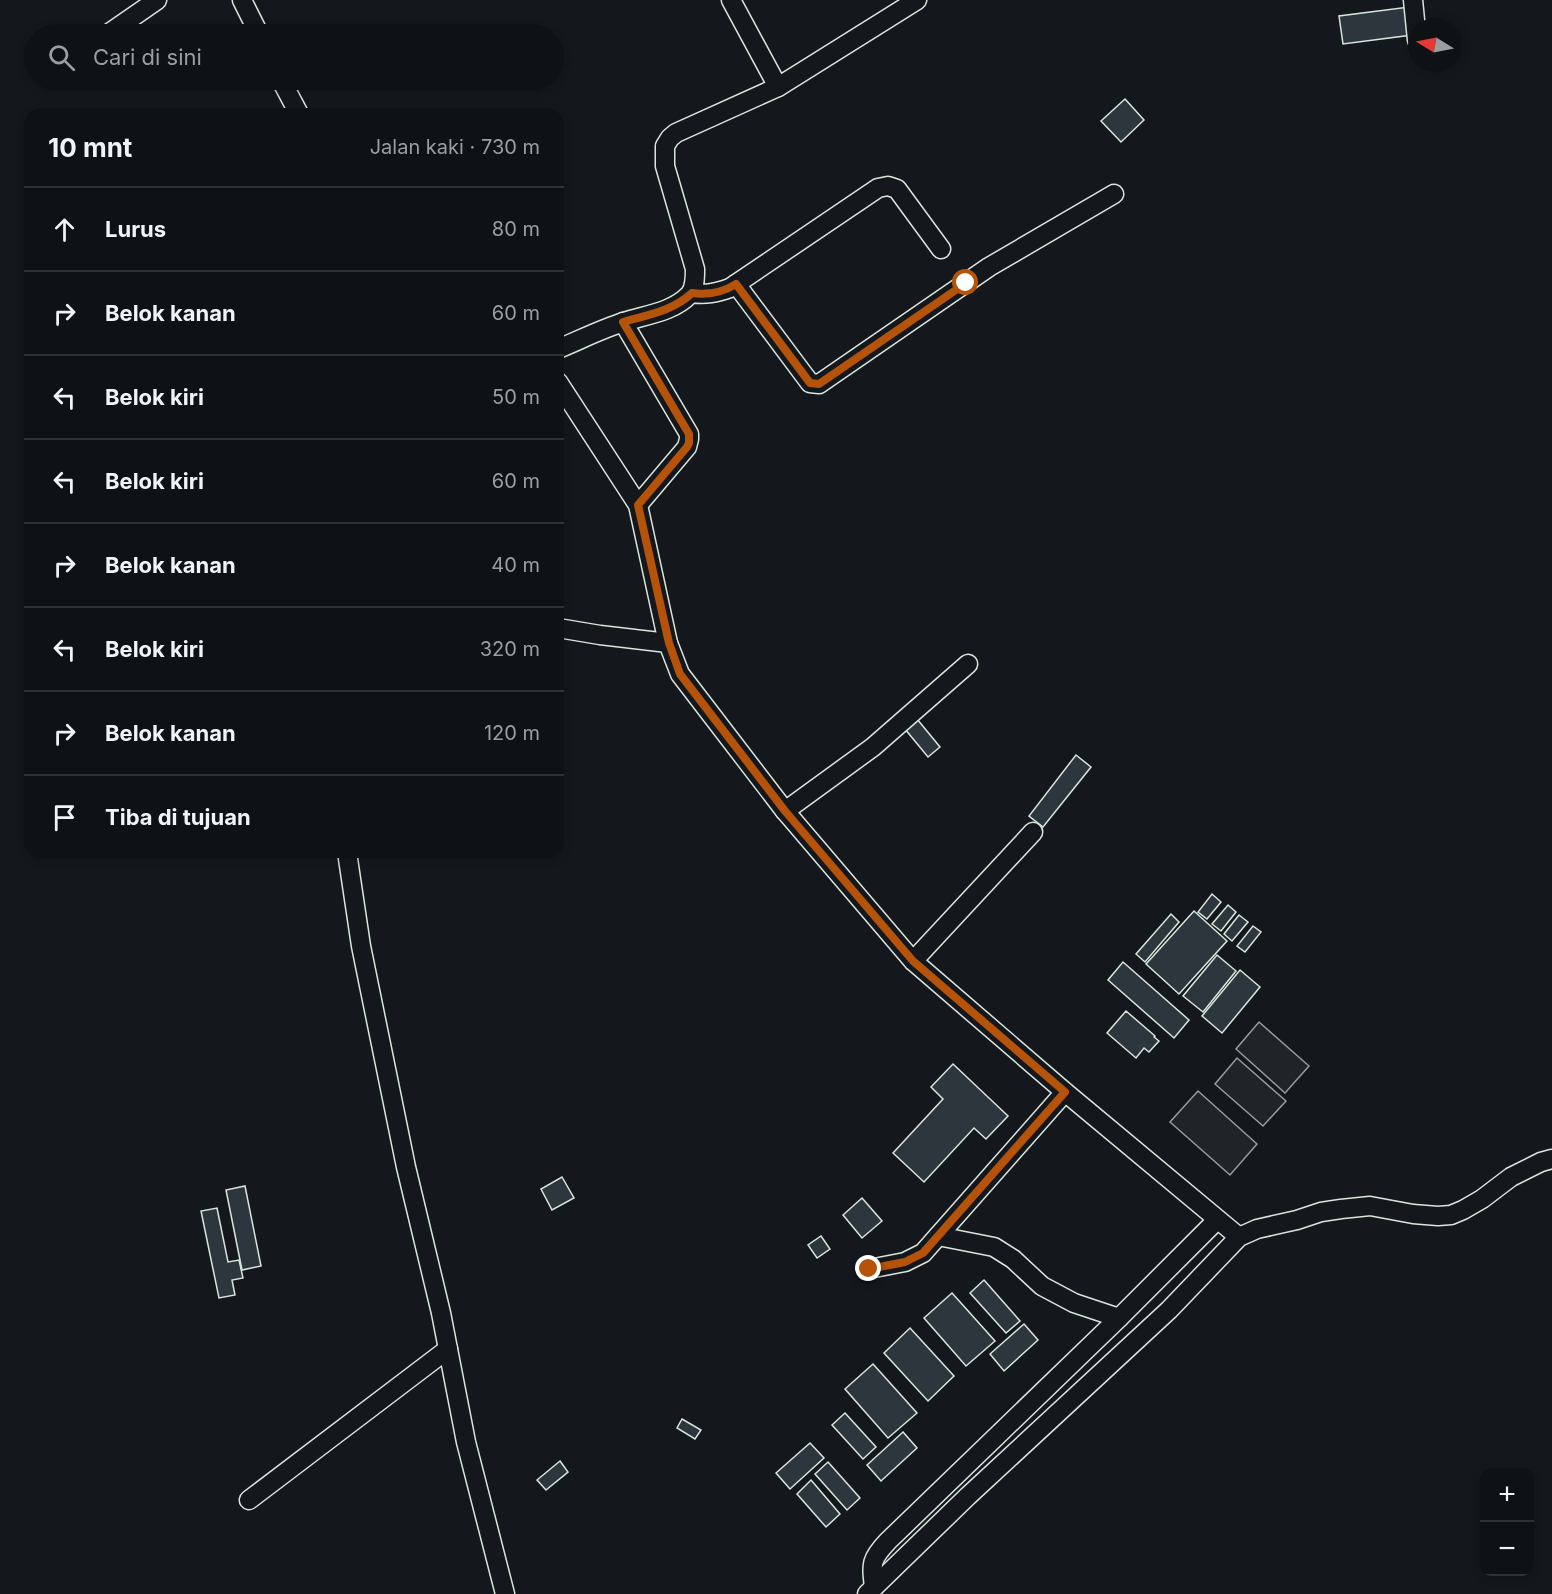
<!DOCTYPE html>
<html lang="id">
<meta charset="utf-8">
<style>
body{margin:0;font-family:Inter,sans-serif;background:#181b1e;color:#f1f3f6}
.controls{position:absolute;right:18px;bottom:18px;display:grid;overflow:hidden;border-radius:12px;box-shadow:0 3px 9px #0003}
.controls button{width:54px;height:54px;display:grid;place-items:center;padding:0;border:0;border-bottom:2px solid #2f3234;background:#0f1215;color:#f1f3f6;font:30px sans-serif}
.compass{position:absolute;left:1408px;top:18px;width:54px;height:54px;border-radius:50%;background:#0f1215;box-shadow:0 3px 9px #0003;rotate:280deg}
.stop{position:absolute;width:18px;height:18px;margin:-14px;border:4px solid #b45309;border-radius:50%;background:#fff}
.stop.end{background:#b45309;border-color:#fff;box-shadow:0 2px 6px #0008}
.list{margin:0;padding:0;list-style:none}
h2{display:flex;justify-content:space-between;align-items:center;height:78px;margin:0;padding:0 24px;font-size:26px}
h2 small{font-size:20px;font-weight:400;color:#9b9ea0}
.list li{display:grid;grid-template-columns:39px 1fr auto;gap:18px;align-items:center;box-sizing:border-box;height:84px;padding:0 24px;border-top:2px solid #2f3234}
.list b{display:block;font-size:22px;white-space:nowrap}
.list em{font-size:20px;font-style:normal;color:#9b9ea0}
.icon{flex:none;width:33px;height:33px;fill:none;stroke:currentColor;stroke-width:2;stroke-linecap:round;stroke-linejoin:round}
.map{position:relative;flex:none;width:1552px;height:1594px;overflow:hidden}
.search{position:absolute;background:#0f1215;box-shadow:0 3px 9px #0003;left:24px;top:24px;width:540px;height:66px;display:flex;align-items:center;gap:15px;box-sizing:border-box;padding:0 21px;border-radius:33px;color:#9b9ea0;font-size:22px}
.panel{position:absolute;background:#0f1215;box-shadow:0 3px 9px #0003;left:24px;top:108px;width:540px;height:750px;border-radius:18px}
.map>svg:first-child{display:block}
</style>
<div class="map">
<svg width="1552" height="1594" viewBox="0 0 1552 1594">
<rect width="100%" height="100%" fill="#14181c"/>
<g fill="#202428" stroke="#939e99" stroke-width="1.5">
<polygon points="1259,1022 1309,1066 1285,1093 1236,1049"/>
<polygon points="1237,1058 1286,1101 1263,1126 1215,1084"/>
<polygon points="1198,1091 1257,1144 1230,1175 1170,1122"/>
</g>
<g fill="#2c363c" stroke="#d8e6dc" stroke-width="1.5">
<polygon points="1409,7 1412,35 1343,44 1339,16"/>
<polygon points="1125,99 1144,120 1121,142 1101,121"/>
<polygon points="917,719 940,747 928,757 905,729"/>
<polygon points="1076,755 1091,767 1043,827 1029,816"/>
<polygon points="1212,894 1221,902 1207,919 1198,912"/>
<polygon points="1228,905 1236,912 1221,931 1212,924"/>
<polygon points="1194,911 1227,941 1179,994 1146,964"/>
<polygon points="1171,914 1179,922 1145,962 1136,954"/>
<polygon points="1239,915 1248,922 1232,941 1224,934"/>
<polygon points="1253,926 1261,932 1245,952 1237,946"/>
<polygon points="1217,955 1236,971 1203,1012 1183,996"/>
<polygon points="1123,962 1189,1020 1174,1038 1108,980"/>
<polygon points="1240,970 1260,987 1222,1033 1202,1016"/>
<polygon points="1126,1011 1155,1036 1154,1037 1159,1041 1149,1052 1144,1048 1136,1058 1107,1033"/>
<polygon points="953,1064 1008,1116 986,1139 974,1128 924,1182 893,1153 943,1099 931,1087"/>
<polygon points="562,1177 574,1198 552,1210 541,1189"/>
<polygon points="245,1186 261,1266 242,1270 226,1190"/>
<polygon points="862,1198 882,1221 862,1238 843,1215"/>
<polygon points="217,1208 228,1262 239,1260 243,1278 232,1280 235,1295 219,1298 201,1211"/>
<polygon points="821,1236 830,1249 817,1258 808,1245"/>
<polygon points="984,1280 1020,1321 1006,1333 970,1293"/>
<polygon points="952,1293 995,1341 966,1366 924,1318"/>
<polygon points="1024,1324 1038,1340 1004,1371 990,1354"/>
<polygon points="910,1328 954,1376 928,1401 884,1353"/>
<polygon points="873,1364 917,1413 888,1438 845,1389"/>
<polygon points="845,1413 876,1447 863,1459 832,1425"/>
<polygon points="682,1419 701,1430 695,1439 677,1428"/>
<polygon points="903,1432 917,1448 881,1481 867,1465"/>
<polygon points="810,1443 824,1458 790,1489 776,1473"/>
<polygon points="560,1461 568,1472 546,1490 537,1480"/>
<polygon points="828,1462 860,1498 847,1510 815,1474"/>
<polygon points="811,1480 840,1514 826,1527 797,1494"/>
</g>
<g fill="none" stroke-linecap="round" stroke-linejoin="round">
<g stroke="#d8e6dc" stroke-width="21">
<g id="minor">
<polyline points="242,0 259,34"/>
<polyline points="731,0 778,87"/>
<polyline points="1413,0 1417,40"/>
<polyline points="108,34 157,0"/>
<polyline points="281,80 299,114"/>
<polyline points="736,284 810,383 819,384 989,267 1114,194"/>
<path d="M691,293C706,295 716,293 730,288L878,188L888,186L897,189L941,249"/>
<polyline points="623,322 689,434 689,439 687,447 638,505"/>
<path d="M558,349C580,340 601,329 624,322C645,315 673,312 689,295C695,289 695,278 695,269L665,166V146L670,138L676,133L778,87L917,0"/>
<polyline points="558,382 638,505 668,643 680,674 785,811 913,961 1065,1092 1239,1237"/>
<polyline points="558,628 600,635 668,643"/>
<polyline points="785,811 873,747 968,664"/>
<polyline points="347,852 361,946 406,1167 441,1313 466,1442 505,1594"/>
<polyline points="913,961 1033,832"/>
<polyline points="938,1236 994,1247 1013,1259 1042,1286 1074,1303 1119,1318"/>
<polyline points="869,1269 905,1262 923,1253 1065,1092"/>
<polyline points="249,1500 448,1349"/>
<path d="M874,1587C871,1563 871,1559 888,1541L1119,1318L1217,1220"/>
<polyline points="867,1594 968,1496 1169,1310 1239,1237 1257,1229 1297,1220 1321,1212 1341,1209 1370,1206 1413,1214 1438,1216 1451,1215 1463,1210 1482,1199 1511,1177 1541,1162 1552,1159"/>
</g>
</g>
<use href="#minor" stroke="#14181c" stroke-width="18"/>
</g>
<g fill="none" stroke-linecap="round" stroke-linejoin="round">
<path stroke="#b45309" stroke-width="8" d="M869,1269L905,1262L923,1253L1065,1092L913,961L785,811L680,674L669,643L638,505L687,447L689,443V434L623,322C647,315 673,311 692,293C708,295 722,293 736,284L810,383L819,384L966,283"/>
</g>
</svg>
<div class="controls">
<button>+</button>
<button>−</button>
</div>
<svg class="compass" viewBox="-18 -18 36 36"><path d="M0-13l5 13h-10z" fill="#e53935"/><path d="M0 13l5-13h-10z" fill="#9b9ea0"/></svg>
<div class="stop" style="left:966px;top:283px"></div>
<div class="stop end" style="left:869px;top:1269px"></div>
<div class="search"><svg class="icon" aria-label="search" viewBox="0 0 24 24"><circle cx="10" cy="10" r="6"/><path d="M15 15l6 6"/></svg>Cari di sini</div>
<section class="panel">
<h2>10 mnt<small>Jalan kaki · 730 m</small></h2>
<ul class="list">
<li><svg class="icon" aria-label="ahead" viewBox="0 0 24 24"><path d="M12 20V5M6 11l6-6 6 6"/></svg><div><b>Lurus</b></div><em>80 m</em></li>
<li><svg class="icon" aria-label="right" viewBox="0 0 24 24"><path d="M7 20v-9h11M14 6l5 5-5 5"/></svg><div><b>Belok kanan</b></div><em>60 m</em></li>
<li><svg class="icon" aria-label="left" viewBox="0 0 24 24"><path d="M17 20v-9H6M10 6l-5 5 5 5"/></svg><div><b>Belok kiri</b></div><em>50 m</em></li>
<li><svg class="icon" aria-label="left" viewBox="0 0 24 24"><path d="M17 20v-9H6M10 6l-5 5 5 5"/></svg><div><b>Belok kiri</b></div><em>60 m</em></li>
<li><svg class="icon" aria-label="right" viewBox="0 0 24 24"><path d="M7 20v-9h11M14 6l5 5-5 5"/></svg><div><b>Belok kanan</b></div><em>40 m</em></li>
<li><svg class="icon" aria-label="left" viewBox="0 0 24 24"><path d="M17 20v-9H6M10 6l-5 5 5 5"/></svg><div><b>Belok kiri</b></div><em>320 m</em></li>
<li><svg class="icon" aria-label="right" viewBox="0 0 24 24"><path d="M7 20v-9h11M14 6l5 5-5 5"/></svg><div><b>Belok kanan</b></div><em>120 m</em></li>
<li><svg class="icon" aria-label="arrive" viewBox="0 0 24 24"><path d="M6 21V4h12l-3 4 3 4H6"/></svg><div><b>Tiba di tujuan</b></div></li>
</ul>
</section>
</div>
